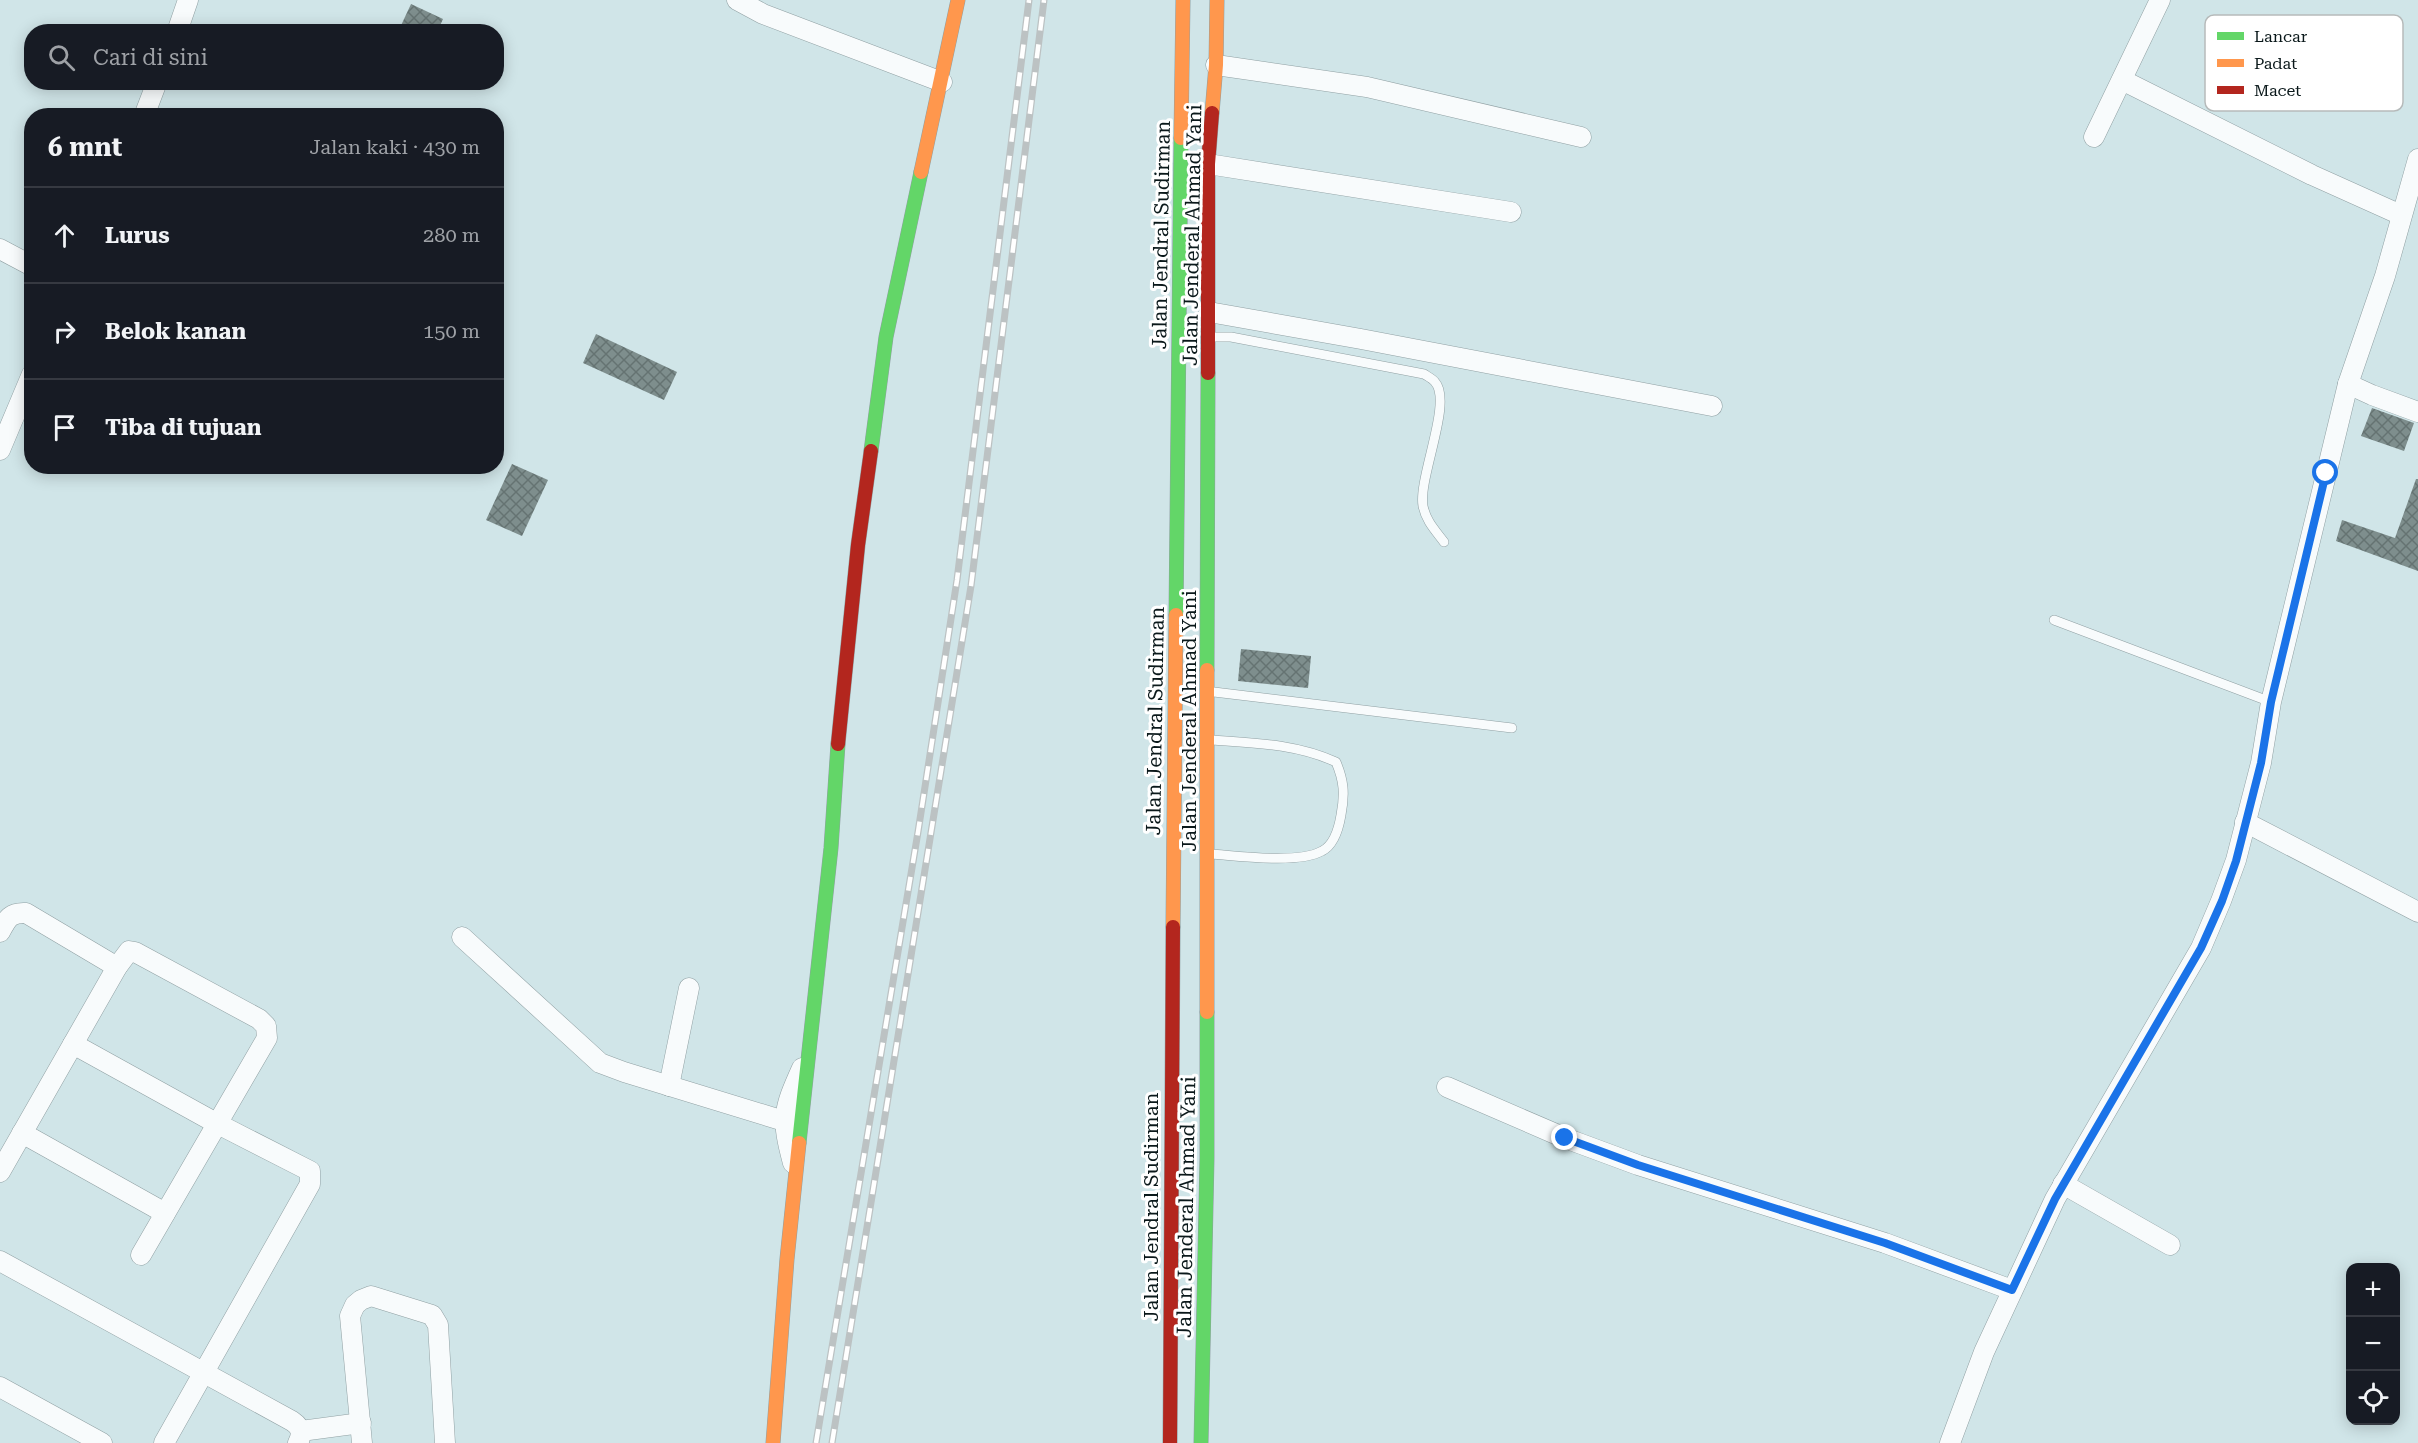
<!DOCTYPE html>
<html lang="id">
<meta charset="utf-8">
<style>
body{margin:0;font-family:"Roboto Serif",serif;background:#20242c;color:#f1f3f6}
.controls{position:absolute;right:18px;bottom:18px;display:grid;overflow:hidden;border-radius:12px;box-shadow:0 3px 15px #0003}
.controls button{width:54px;height:54px;display:grid;place-items:center;padding:0;border:0;border-bottom:2px solid #363941;background:#171b24;color:#f1f3f6;font:30px sans-serif}
.stop{position:absolute;width:18px;height:18px;margin:-14px;border:4px solid #1a73e8;border-radius:50%;background:#fff}
.stop.end{background:#1a73e8;border-color:#fff;box-shadow:0 2px 6px #0008}
.list{margin:0;padding:0;list-style:none}
h2{display:flex;justify-content:space-between;align-items:center;height:78px;margin:0;padding:0 24px;font-size:26px}
h2 small{font-size:20px;font-weight:400;color:#9ea1a6}
.list li{display:grid;grid-template-columns:39px 1fr auto;gap:18px;align-items:center;box-sizing:border-box;height:96px;padding:0 24px;border-top:2px solid #363941}
.list b{display:block;font-size:22px;white-space:nowrap}
.list em{font-size:20px;font-style:normal;color:#9ea1a6}
.icon{flex:none;width:33px;height:33px;fill:none;stroke:currentColor;stroke-width:2;stroke-linecap:round;stroke-linejoin:round}
.map{position:relative;flex:none;width:2418px;height:1443px;overflow:hidden}
.search{position:absolute;background:#171b24;box-shadow:0 3px 15px #0003;left:24px;top:24px;width:480px;height:66px;display:flex;align-items:center;gap:15px;box-sizing:border-box;padding:0 21px;border-radius:24px;color:#9ea1a6;font-size:22px}
.panel{position:absolute;background:#171b24;box-shadow:0 3px 15px #0003;left:24px;top:108px;width:480px;height:366px;border-radius:24px}
.map>svg:first-child{display:block}
</style>
<div class="map">
<svg width="2418" height="1443" viewBox="0 0 2418 1443">
<defs>
<pattern id="building-cross-hatch" width="8" height="8" patternUnits="userSpaceOnUse" patternTransform="scale(1.5)"><rect width="8" height="8" fill="#7e8e8d"/><path d="M0 0l8 8M0 8l8-8" fill="none" stroke="#657372"/></pattern>
</defs>
<rect width="100%" height="100%" fill="#d0e5e8"/>
<g fill="url(#building-cross-hatch)">
<polygon points="411,4 443,19 437,32 398,32"/>
<polygon points="596,334 677,372 664,400 583,363"/>
<polygon points="2372,408 2414,423 2404,451 2361,436"/>
<polygon points="512,464 548,480 522,536 486,520"/>
<polygon points="2416,479 2418,479 2418,571 2336,541 2342,520 2395,538"/>
<polygon points="1241,649 1311,656 1308,688 1238,681"/>
</g>
<g fill="none" stroke-linecap="round" stroke-linejoin="round">
<g stroke="#90a0a3" stroke-width="10">
<g id="lane">
<path d="M1214,337H1231L1424,374C1427,376 1433,379 1435,382C1453,402 1418,478 1423,506C1426,521 1435,530 1444,542"/>
<polyline points="2054,620 2271,702"/>
<polyline points="1214,692 1512,728"/>
<path d="M1212,854C1239,856 1299,864 1322,851C1334,845 1339,827 1341,815C1345,794 1344,781 1336,762C1297,744 1255,743 1213,740"/>
</g>
</g>
<g stroke="#90a0a3" stroke-width="21">
<g id="street">
<polyline points="737,0 763,14 942,82"/>
<polyline points="177,32 188,0"/>
<polyline points="1216,65 1367,87 1581,137"/>
<polyline points="2122,80 2312,175 2401,215"/>
<polyline points="144,116 157,82"/>
<polyline points="2094,137 2160,0"/>
<polyline points="1208,164 1511,212"/>
<polyline points="0,249 32,266"/>
<polyline points="1209,312 1361,339 1712,406"/>
<polyline points="2348,384 2372,395 2418,412"/>
<polyline points="0,450 32,374"/>
<polyline points="2245,822 2418,912"/>
<path d="M0,932C7,919 10,912 26,913L117,967"/>
<polyline points="462,937 600,1063 624,1072 784,1121"/>
<polyline points="73,1044 216,1123 310,1171 310,1184 164,1443"/>
<polyline points="669,1086 689,988"/>
<polyline points="1447,1087 1565,1138 1638,1165 1885,1243 2012,1290"/>
<polyline points="22,1133 165,1213"/>
<path d="M793,1163C781,1119 783,1110 802,1068"/>
<polyline points="0,1172 117,967 129,951 135,952 259,1019 266,1026 267,1038 141,1255"/>
<polyline points="2063,1184 2170,1245"/>
<path d="M0,1261L292,1421C301,1427 303,1433 298,1443"/>
<polyline points="0,1387 102,1443"/>
<polyline points="301,1431 361,1423"/>
<polyline points="362,1443 350,1316 355,1305 361,1300 371,1296 432,1315 438,1325 445,1443"/>
<polyline points="1950,1443 1984,1352 2055,1199 2201,948 2221,901 2236,860 2261,763 2271,702 2348,384 2385,276 2418,159"/>
</g>
</g>
<g stroke="#90a0a3" stroke-width="15">
<g id="fast">
<polyline points="871,451 886,337 921,172"/>
<polyline points="1176,615 1181,138"/>
<polyline points="1207,670 1208,373"/>
<polyline points="799,1143 831,848 838,744"/>
<polyline points="1201,1443 1207,1158 1207,1012"/>
</g>
</g>
<g stroke="#90a0a3" stroke-width="15">
<g id="slow">
<polyline points="1212,113 1216,65 1217,0"/>
<polyline points="1181,138 1183,0"/>
<polyline points="921,172 958,0"/>
<polyline points="1173,927 1176,615"/>
<polyline points="1207,1012 1207,670"/>
<polyline points="773,1443 787,1259 799,1143"/>
</g>
</g>
<g stroke="#90a0a3" stroke-width="15">
<g id="jam">
<polyline points="1208,373 1208,164 1212,113"/>
<polyline points="838,744 858,545 871,451"/>
<polyline points="1170,1443 1173,927"/>
</g>
</g>
<use href="#lane" stroke="#f8fbfc" stroke-width="9"/>
<use href="#street" stroke="#f8fbfc" stroke-width="20"/>
<use href="#fast" stroke="#63d668" stroke-width="14"/>
<use href="#slow" stroke="#ff974d" stroke-width="14"/>
<use href="#jam" stroke="#b3261e" stroke-width="14"/>
<g stroke="#bcc2c3" stroke-width="7">
<g id="rail">
<polyline points="816,1443 918,832 957,580 1029,0"/>
<polyline points="832,1443 971,586 1044,0"/>
</g>
</g>
<use href="#rail" stroke="#fff" stroke-width="4.5" stroke-dasharray="14" stroke-linecap="butt"/>
</g>
<g fill="none" stroke-linecap="round" stroke-linejoin="round">
<polyline stroke="#1a73e8" stroke-width="8" points="1565,1138 1638,1165 1885,1243 2012,1290 2055,1199 2201,948 2222,901 2236,861 2261,763 2271,702 2326,473"/>
</g>
<g text-anchor="middle" dominant-baseline="central" stroke-width="6" stroke-linejoin="round" paint-order="stroke">
<g font-size="20" fill="#0a181a" stroke="#fff">
<text transform="translate(1161 235) rotate(-89)">Jalan Jendral Sudirman</text>
<text transform="translate(1192 235) rotate(-89)">Jalan Jenderal Ahmad Yani</text>
<text transform="translate(1155 721) rotate(-89)">Jalan Jendral Sudirman</text>
<text transform="translate(1189 721) rotate(-90)">Jalan Jenderal Ahmad Yani</text>
<text transform="translate(1151 1207) rotate(-90)">Jalan Jendral Sudirman</text>
<text transform="translate(1186 1207) rotate(-89)">Jalan Jenderal Ahmad Yani</text>
</g>
</g>
<rect x="2205" y="15" width="198" height="96" rx="9" fill="#fff" stroke="#b6baba" stroke-width="1.5"/>
<rect x="2217" y="32" width="27" height="8" fill="#63d668"/>
<rect x="2217" y="59" width="27" height="8" fill="#ff974d"/>
<rect x="2217" y="86" width="27" height="8" fill="#b3261e"/>
<g font-size="16" fill="#0a181a">
<text x="2254" y="42">Lancar</text>
<text x="2254" y="69">Padat</text>
<text x="2254" y="96">Macet</text>
</g>
</svg>
<div class="controls">
<button>+</button>
<button>−</button>
<button><svg class="icon" aria-label="locate" viewBox="0 0 24 24"><circle cx="12" cy="12" r="6"/><path d="M12 2v4M12 18v4M2 12h4M18 12h4"/></svg></button>
</div>
<div class="stop" style="left:2326px;top:473px"></div>
<div class="stop end" style="left:1565px;top:1138px"></div>
<div class="search"><svg class="icon" aria-label="search" viewBox="0 0 24 24"><circle cx="10" cy="10" r="6"/><path d="M15 15l6 6"/></svg>Cari di sini</div>
<section class="panel">
<h2>6 mnt<small>Jalan kaki · 430 m</small></h2>
<ul class="list">
<li><svg class="icon" aria-label="ahead" viewBox="0 0 24 24"><path d="M12 20V5M6 11l6-6 6 6"/></svg><div><b>Lurus</b></div><em>280 m</em></li>
<li><svg class="icon" aria-label="right" viewBox="0 0 24 24"><path d="M7 20v-9h11M14 6l5 5-5 5"/></svg><div><b>Belok kanan</b></div><em>150 m</em></li>
<li><svg class="icon" aria-label="arrive" viewBox="0 0 24 24"><path d="M6 21V4h12l-3 4 3 4H6"/></svg><div><b>Tiba di tujuan</b></div></li>
</ul>
</section>
</div>
